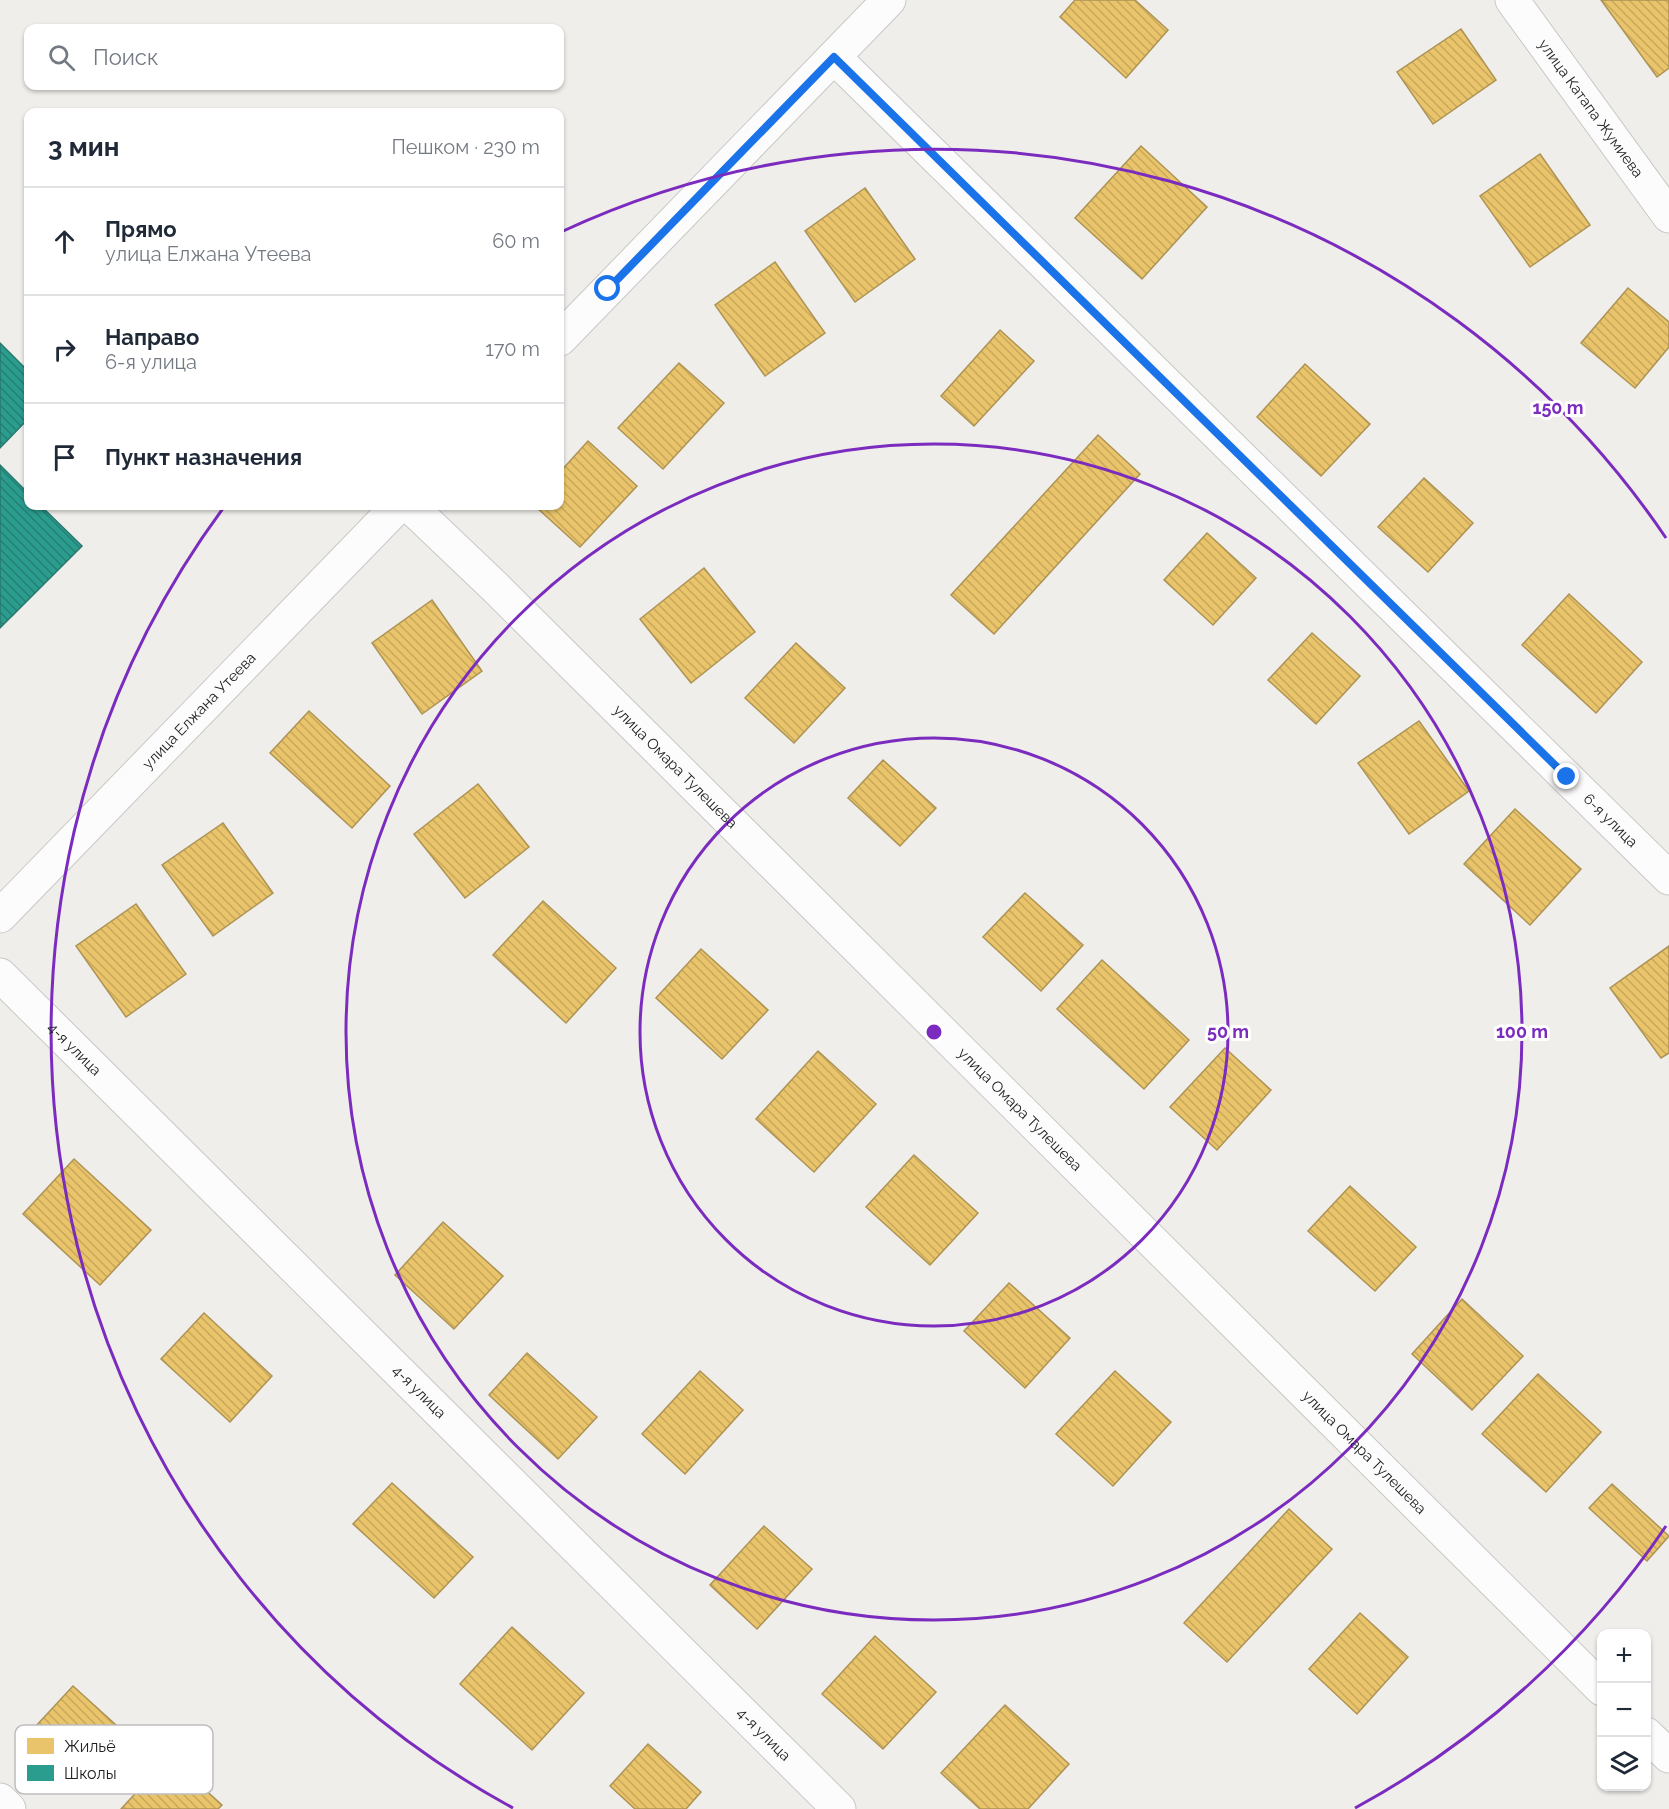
<!DOCTYPE html>
<html lang="ru">
<meta charset="utf-8">
<style>
body{margin:0;font-family:Raleway,sans-serif;background:#f2f2f3;color:#1f2937}
.controls{position:absolute;right:18px;bottom:18px;display:grid;overflow:hidden;border-radius:12px;box-shadow:0 2px 4px #0004}
.controls button{width:54px;height:54px;display:grid;place-items:center;padding:0;border:0;border-bottom:2px solid #e0e1e3;background:#fff;color:#1f2937;font:30px sans-serif}
.stop{position:absolute;width:18px;height:18px;margin:-14px;border:4px solid #1a73e8;border-radius:50%;background:#fff}
.stop.end{background:#1a73e8;border-color:#fff;box-shadow:0 2px 6px #0008}
.list{margin:0;padding:0;list-style:none}
h2{display:flex;justify-content:space-between;align-items:center;height:78px;margin:0;padding:0 24px;font-size:26px}
h2 small{font-size:20px;font-weight:400;color:#747a83}
.list li{display:grid;grid-template-columns:39px 1fr auto;gap:18px;align-items:center;box-sizing:border-box;height:108px;padding:0 24px;border-top:2px solid #e0e1e3}
.list b{display:block;font-size:22px;white-space:nowrap}
.list p{margin:0;font-size:20px;white-space:nowrap;color:#747a83}
.list em{font-size:20px;font-style:normal;color:#747a83}
.icon{flex:none;width:33px;height:33px;fill:none;stroke:currentColor;stroke-width:2;stroke-linecap:round;stroke-linejoin:round}
.map{position:relative;flex:none;width:1669px;height:1809px;overflow:hidden}
.search{position:absolute;background:#fff;box-shadow:0 2px 4px #0004;left:24px;top:24px;width:540px;height:66px;display:flex;align-items:center;gap:15px;box-sizing:border-box;padding:0 21px;border-radius:12px;color:#747a83;font-size:22px}
.panel{position:absolute;background:#fff;box-shadow:0 2px 4px #0004;left:24px;top:108px;width:540px;height:402px;border-radius:12px}
.map>svg:first-child{display:block}
</style>
<div class="map">
<svg width="1669" height="1809" viewBox="0 0 1669 1809">
<defs>
<pattern id="homes-back-hatch" width="6" height="6" patternUnits="userSpaceOnUse" patternTransform="scale(1.5)"><rect width="6" height="6" fill="#e9c46a"/><path d="M-1 5l2 2M0 0l6 6M5-1l2 2" fill="none" stroke="#c8a85c"/></pattern>
<pattern id="schools-back-hatch" width="6" height="6" patternUnits="userSpaceOnUse" patternTransform="scale(1.5)"><rect width="6" height="6" fill="#2a9d8f"/><path d="M-1 5l2 2M0 0l6 6M5-1l2 2" fill="none" stroke="#248074"/></pattern>
</defs>
<rect width="100%" height="100%" fill="#f0eeea"/>
<g fill="url(#homes-back-hatch)" stroke="#ad9354" stroke-width="1.5">
<polygon points="1075,0 1135,0 1168,30 1126,78 1060,17"/>
<polygon points="1601,0 1669,0 1669,68 1657,77"/>
<polygon points="1461,29 1496,80 1433,124 1397,72"/>
<polygon points="1141,146 1207,207 1142,279 1075,218"/>
<polygon points="1540,154 1590,225 1530,267 1480,196"/>
<polygon points="865,188 915,259 855,302 805,231"/>
<polygon points="775,262 825,333 765,376 715,305"/>
<polygon points="1628,288 1669,322 1669,347 1635,388 1581,343"/>
<polygon points="1000,330 1034,361 974,426 941,396"/>
<polygon points="679,363 724,403 663,469 618,428"/>
<polygon points="1305,364 1370,424 1321,476 1257,417"/>
<polygon points="1098,435 1140,474 994,634 951,595"/>
<polygon points="588,441 637,486 580,547 535,506 560,506 560,472"/>
<polygon points="1424,478 1473,523 1428,572 1378,527"/>
<polygon points="1207,533 1256,578 1213,625 1164,580"/>
<polygon points="704,568 755,632 691,683 640,619"/>
<polygon points="1569,594 1642,662 1596,713 1522,645"/>
<polygon points="432,600 482,671 422,714 372,643"/>
<polygon points="1312,633 1360,676 1316,724 1268,680"/>
<polygon points="796,643 845,688 794,743 745,698"/>
<polygon points="309,711 390,786 352,828 270,753"/>
<polygon points="1419,721 1469,791 1409,834 1358,763"/>
<polygon points="883,760 936,808 900,846 848,798"/>
<polygon points="478,784 529,847 465,898 414,834"/>
<polygon points="1515,809 1581,869 1530,925 1464,864"/>
<polygon points="223,823 273,893 213,936 162,865"/>
<polygon points="1025,893 1083,945 1041,991 983,937"/>
<polygon points="543,901 616,968 566,1023 493,955"/>
<polygon points="136,904 186,974 126,1017 76,946"/>
<polygon points="1669,946 1669,1053 1661,1058 1610,988"/>
<polygon points="701,949 768,1010 722,1059 656,998"/>
<polygon points="1102,960 1189,1040 1144,1089 1057,1009"/>
<polygon points="1225,1048 1271,1090 1217,1150 1170,1107"/>
<polygon points="818,1051 876,1104 814,1172 756,1119"/>
<polygon points="914,1155 978,1213 930,1265 866,1207"/>
<polygon points="74,1159 151,1230 100,1285 23,1214"/>
<polygon points="1350,1186 1416,1247 1375,1291 1308,1231"/>
<polygon points="443,1222 503,1276 454,1329 395,1275"/>
<polygon points="1009,1283 1070,1338 1025,1388 964,1331"/>
<polygon points="1462,1299 1523,1356 1472,1410 1412,1354"/>
<polygon points="204,1313 272,1376 230,1422 161,1359"/>
<polygon points="527,1353 597,1417 558,1459 489,1395"/>
<polygon points="700,1371 743,1410 685,1474 642,1434"/>
<polygon points="1115,1371 1171,1422 1113,1486 1056,1434"/>
<polygon points="1538,1374 1601,1432 1546,1492 1482,1434"/>
<polygon points="392,1483 473,1557 434,1598 353,1524"/>
<polygon points="1612,1484 1669,1536 1647,1561 1589,1508"/>
<polygon points="1289,1509 1332,1549 1227,1662 1184,1623"/>
<polygon points="764,1526 812,1569 757,1629 710,1585"/>
<polygon points="1360,1613 1408,1657 1357,1714 1309,1669"/>
<polygon points="512,1627 584,1693 532,1750 460,1684"/>
<polygon points="875,1636 936,1692 883,1749 822,1694"/>
<polygon points="73,1686 126,1734 75,1789 22,1741"/>
<polygon points="1005,1705 1069,1764 1028,1809 980,1809 941,1773"/>
<polygon points="648,1744 701,1792 686,1809 635,1809 610,1786"/>
<polygon points="169,1757 222,1805 218,1809 121,1809"/>
</g>
<g fill="url(#schools-back-hatch)" stroke="#28786e" stroke-width="1.5">
<polygon points="0,343 28,371 28,419 0,448"/>
<polygon points="0,465 28,493 28,506 41,506 82,546 0,628"/>
</g>
<g fill="none" stroke-linecap="round" stroke-linejoin="round">
<g stroke="#c9c8c6" stroke-width="35">
<g id="minor">
<path id="s1" d="M1512,0L1669,216"/>
<path id="s2" d="M834,57L1669,878"/>
<polyline points="560,339 889,0"/>
<path id="s3" d="M410,506L495,587L1602,1689"/>
<path id="s4" d="M0,916L398,506"/>
<path id="s5" d="M0,975L839,1809"/>
<polyline points="1646,1734 1669,1756"/>
<polyline points="0,1800 9,1809"/>
</g>
</g>
<use href="#minor" stroke="#fdfcfc" stroke-width="33"/>
</g>
<g fill="none" stroke-linecap="round" stroke-linejoin="round">
<polyline stroke="#1a73e8" stroke-width="8" points="608,289 834,57 1567,777"/>
</g>
<g fill="none" stroke="#7b2cbf" stroke-width="3">
<circle cx="934" cy="1032" r="294"/>
<circle cx="934" cy="1032" r="588"/>
<path d="M1666 1526A883 883 0 0 1 1355 1808M513 1808A883 883 0 0 1 224 507M561 232A883 883 0 0 1 1666 538"/>
</g>
<g text-anchor="middle" dominant-baseline="central" stroke-width="6" stroke-linejoin="round" paint-order="stroke">
<g font-size="15" fill="#222" stroke="#fff">
<text stroke="none"><textPath href="#s1" startOffset="134">улица Катапа Жумиева</textPath></text>
<text stroke="none"><textPath href="#s4" startOffset="286">улица Елжана Утеева</textPath></text>
<text stroke="none"><textPath href="#s3" startOffset="372">улица Омара Тулешева</textPath></text>
<text stroke="none"><textPath href="#s2" startOffset="1089">6-я улица</textPath></text>
<text stroke="none"><textPath href="#s5" startOffset="105">4-я улица</textPath></text>
<text stroke="none"><textPath href="#s3" startOffset="858">улица Омара Тулешева</textPath></text>
<text stroke="none"><textPath href="#s5" startOffset="591">4-я улица</textPath></text>
<text stroke="none"><textPath href="#s3" startOffset="1344">улица Омара Тулешева</textPath></text>
<text stroke="none"><textPath href="#s5" startOffset="1077">4-я улица</textPath></text>
</g>
</g>
<rect x="15" y="1725" width="198" height="69" rx="9" fill="#fff" stroke="#bdbdbd" stroke-width="1.5"/>
<rect x="27" y="1738" width="27" height="16" fill="#e9c46a"/>
<rect x="27" y="1765" width="27" height="16" fill="#2a9d8f"/>
<g font-size="16" fill="#222">
<text x="64" y="1752">Жильё</text>
<text x="64" y="1779">Школы</text>
</g>
<circle cx="934" cy="1032" r="9" fill="#7b2cbf" stroke="#fff" stroke-width="3"/>
<g font-size="18" text-anchor="middle" font-weight="bold" fill="#7b2cbf" stroke="#fff" stroke-width="6" stroke-linejoin="round" paint-order="stroke">
<text x="1558" y="414">150 m</text>
<text x="1228" y="1038">50 m</text>
<text x="1522" y="1038">100 m</text>
</g>
</svg>
<div class="controls">
<button>+</button>
<button>−</button>
<button><svg class="icon" aria-label="layers" viewBox="0 0 24 24"><path d="M12 4l9 5-9 5-9-5zM3 14l9 5 9-5"/></svg></button>
</div>
<div class="stop" style="left:608px;top:289px"></div>
<div class="stop end" style="left:1567px;top:777px"></div>
<div class="search"><svg class="icon" aria-label="search" viewBox="0 0 24 24"><circle cx="10" cy="10" r="6"/><path d="M15 15l6 6"/></svg>Поиск</div>
<section class="panel">
<h2>3 мин<small>Пешком · 230 m</small></h2>
<ul class="list">
<li><svg class="icon" aria-label="ahead" viewBox="0 0 24 24"><path d="M12 20V5M6 11l6-6 6 6"/></svg><div><b>Прямо</b><p>улица Елжана Утеева</p></div><em>60 m</em></li>
<li><svg class="icon" aria-label="right" viewBox="0 0 24 24"><path d="M7 20v-9h11M14 6l5 5-5 5"/></svg><div><b>Направо</b><p>6-я улица</p></div><em>170 m</em></li>
<li><svg class="icon" aria-label="arrive" viewBox="0 0 24 24"><path d="M6 21V4h12l-3 4 3 4H6"/></svg><div><b>Пункт назначения</b></div></li>
</ul>
</section>
</div>
